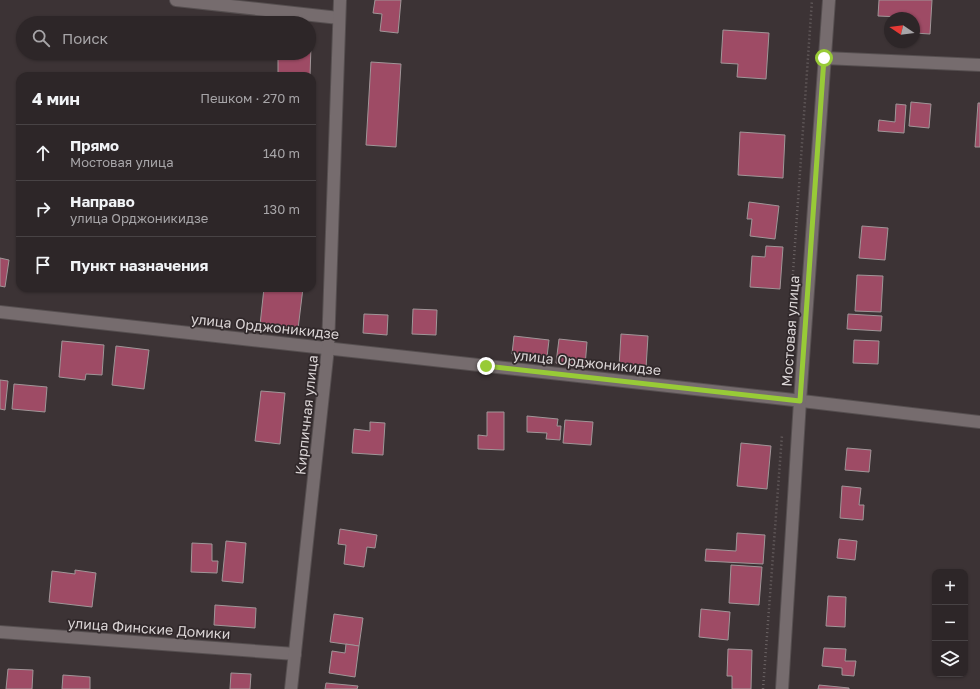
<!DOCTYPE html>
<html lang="ru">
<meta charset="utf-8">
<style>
body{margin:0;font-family:"Golos Text",sans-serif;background:#352e30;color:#f1f3f6}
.controls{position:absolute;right:12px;bottom:12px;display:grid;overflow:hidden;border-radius:8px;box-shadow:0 1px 3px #0004}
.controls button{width:36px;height:36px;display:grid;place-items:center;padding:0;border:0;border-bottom:1px solid #484345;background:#2d2628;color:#f1f3f6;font:20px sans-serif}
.compass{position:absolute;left:884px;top:12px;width:36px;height:36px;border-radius:50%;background:#2d2628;box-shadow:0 1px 3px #0004;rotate:283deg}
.stop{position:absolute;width:12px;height:12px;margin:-9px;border:3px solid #98cb37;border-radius:50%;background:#fff}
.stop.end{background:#98cb37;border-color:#fff;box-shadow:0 1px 4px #0008}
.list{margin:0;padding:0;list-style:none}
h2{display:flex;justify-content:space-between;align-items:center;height:52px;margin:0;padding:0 16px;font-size:17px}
h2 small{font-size:13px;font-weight:400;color:#a7a5a8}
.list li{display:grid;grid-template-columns:26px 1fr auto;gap:12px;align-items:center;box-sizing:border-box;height:56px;padding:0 16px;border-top:1px solid #484345}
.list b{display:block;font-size:15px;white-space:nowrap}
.list p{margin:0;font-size:13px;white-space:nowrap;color:#a7a5a8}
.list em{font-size:13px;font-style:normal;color:#a7a5a8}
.icon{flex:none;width:22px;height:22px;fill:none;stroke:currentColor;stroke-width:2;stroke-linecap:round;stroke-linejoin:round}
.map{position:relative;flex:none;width:980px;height:689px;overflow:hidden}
.search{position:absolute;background:#2d2628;box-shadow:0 1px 3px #0004;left:16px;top:16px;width:300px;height:44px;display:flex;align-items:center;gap:10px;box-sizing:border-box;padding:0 14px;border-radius:22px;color:#a7a5a8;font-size:15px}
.panel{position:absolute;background:#2d2628;box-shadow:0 1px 3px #0004;left:16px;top:72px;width:300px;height:220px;border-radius:12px}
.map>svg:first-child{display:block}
</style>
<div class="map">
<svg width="980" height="689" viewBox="0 0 980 689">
<rect width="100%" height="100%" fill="#3c3335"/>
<g fill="#9e4b65" stroke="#a09698">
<polygon points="375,0 401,0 398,33 380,31 382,14 373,13"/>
<polygon points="879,0 932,0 930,34 914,33 914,18 901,18 901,17 878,16"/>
<polygon points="723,30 769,33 766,79 737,77 738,64 721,63"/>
<polygon points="309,46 311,46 310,76 278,76 278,53 309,53"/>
<polygon points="371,62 401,64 396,147 366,145"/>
<polygon points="911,102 931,104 929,128 909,126"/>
<polygon points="978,103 980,103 980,147 975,147"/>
<polygon points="896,104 906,105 904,133 878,131 879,120 895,122"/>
<polygon points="740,132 785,135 783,178 738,175"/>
<polygon points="749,202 779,206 775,239 750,236 752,219 747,219"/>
<polygon points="862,226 888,228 885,260 859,258"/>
<polygon points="766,246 783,247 780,289 750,287 752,256 765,257"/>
<polygon points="0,258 9,260 5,287 0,286"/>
<polygon points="857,275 883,276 881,312 855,311"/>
<polygon points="75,288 93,288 93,290"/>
<polygon points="264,288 303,288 298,329 260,325"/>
<polygon points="413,309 437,310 436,335 412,334"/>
<polygon points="364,314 388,315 387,335 363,333"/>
<polygon points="848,314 882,316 881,331 847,329"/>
<polygon points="621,334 648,336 646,368 619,367"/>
<polygon points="514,336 549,340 547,357 512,354"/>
<polygon points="559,339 587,342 585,366 556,363"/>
<polygon points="854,340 879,341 878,364 853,363"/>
<polygon points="62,341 104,345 102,375 86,374 85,380 59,377"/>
<polygon points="116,346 149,350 144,389 112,385"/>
<polygon points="0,380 8,381 5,410 0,409"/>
<polygon points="14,384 47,387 45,412 12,409"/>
<polygon points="261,391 285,393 280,444 255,441"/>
<polygon points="487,412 504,412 504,450 478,449 478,435 487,436"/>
<polygon points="527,416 558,419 557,426 561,426 560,440 546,439 547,433 527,432"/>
<polygon points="565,420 593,422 591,445 563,443"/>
<polygon points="370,422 385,423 383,455 352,453 354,429 370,431"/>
<polygon points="741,443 771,446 767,489 737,486"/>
<polygon points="847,448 871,450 869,472 845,470"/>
<polygon points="842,486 861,488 859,505 864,505 863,520 840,518"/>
<polygon points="340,529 377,535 375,548 367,547 364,567 344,564 346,545 338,544"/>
<polygon points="737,533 765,535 763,564 705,561 706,549 736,551"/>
<polygon points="839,539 857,541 855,560 837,558"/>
<polygon points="226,541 246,543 243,583 222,581"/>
<polygon points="192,543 212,544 212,561 218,561 217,573 191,572"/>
<polygon points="731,565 762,567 759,605 729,603"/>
<polygon points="75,570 96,573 92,607 49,602 52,571 75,574"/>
<polygon points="828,596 846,597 845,627 826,626"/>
<polygon points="215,605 256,608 255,628 214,625"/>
<polygon points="701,609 730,612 728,640 699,637"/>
<polygon points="334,614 363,618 359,646 330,642"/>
<polygon points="346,644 359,646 355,677 329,673 332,651 345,653"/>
<polygon points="824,648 846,649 845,661 856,661 854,676 842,675 842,668 822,666"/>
<polygon points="728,649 752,650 751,689 732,689 732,676 727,676"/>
<polygon points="8,669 33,670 32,689 6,689"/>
<polygon points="231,673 251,674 250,689 230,689"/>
<polygon points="63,675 90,677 90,689 62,689"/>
<polygon points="326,683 358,686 357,689 325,689"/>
<polygon points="819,685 849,688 849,689 818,689"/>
</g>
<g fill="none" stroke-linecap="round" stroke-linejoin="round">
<g stroke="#564f50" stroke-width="14">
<g id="minor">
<polyline points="176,0 339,18"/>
<polyline points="824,58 980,65"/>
<polyline points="0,312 785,399 980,422"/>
<polyline points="0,632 295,654"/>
<polyline points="291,689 328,348 340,0"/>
<polyline points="782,689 800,401 829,0"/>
</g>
</g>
<g stroke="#6c6465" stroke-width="2.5" stroke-dasharray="1 3" stroke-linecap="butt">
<polyline points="792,287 812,0"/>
<polyline points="763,689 782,435"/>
</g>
<use href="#minor" stroke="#766c6e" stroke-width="12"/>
</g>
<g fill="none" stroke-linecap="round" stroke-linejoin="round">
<polyline stroke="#98cb37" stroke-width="5" points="486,366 800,401 824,58"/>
</g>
<g text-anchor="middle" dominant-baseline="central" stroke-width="3.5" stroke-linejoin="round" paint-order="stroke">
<g font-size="14" fill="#dad4d5" stroke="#31292b">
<text transform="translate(265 326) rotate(6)">улица Орджоникидзе</text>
<text transform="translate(790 331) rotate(-86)">Мостовая улица</text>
<text transform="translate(587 362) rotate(6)">улица Орджоникидзе</text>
<text transform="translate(306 415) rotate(-84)">Кирпичная улица</text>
<text transform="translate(149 628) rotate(4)">улица Финские Домики</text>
</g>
</g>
</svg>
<div class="controls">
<button>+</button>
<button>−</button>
<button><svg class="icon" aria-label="layers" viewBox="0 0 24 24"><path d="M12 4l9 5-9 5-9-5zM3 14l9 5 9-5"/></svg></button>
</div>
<svg class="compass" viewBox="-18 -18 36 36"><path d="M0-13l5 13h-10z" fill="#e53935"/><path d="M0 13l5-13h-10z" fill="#a7a5a8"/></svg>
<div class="stop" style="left:824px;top:58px"></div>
<div class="stop end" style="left:486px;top:366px"></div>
<div class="search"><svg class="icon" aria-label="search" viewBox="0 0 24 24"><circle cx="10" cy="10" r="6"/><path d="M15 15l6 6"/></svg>Поиск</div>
<section class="panel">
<h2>4 мин<small>Пешком · 270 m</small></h2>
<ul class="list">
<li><svg class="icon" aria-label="ahead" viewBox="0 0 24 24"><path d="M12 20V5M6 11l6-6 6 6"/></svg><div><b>Прямо</b><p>Мостовая улица</p></div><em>140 m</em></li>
<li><svg class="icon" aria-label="right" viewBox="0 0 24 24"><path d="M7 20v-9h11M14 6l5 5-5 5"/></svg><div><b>Направо</b><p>улица Орджоникидзе</p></div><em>130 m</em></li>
<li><svg class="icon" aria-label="arrive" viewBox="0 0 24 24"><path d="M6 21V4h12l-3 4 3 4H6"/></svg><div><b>Пункт назначения</b></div></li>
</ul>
</section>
</div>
